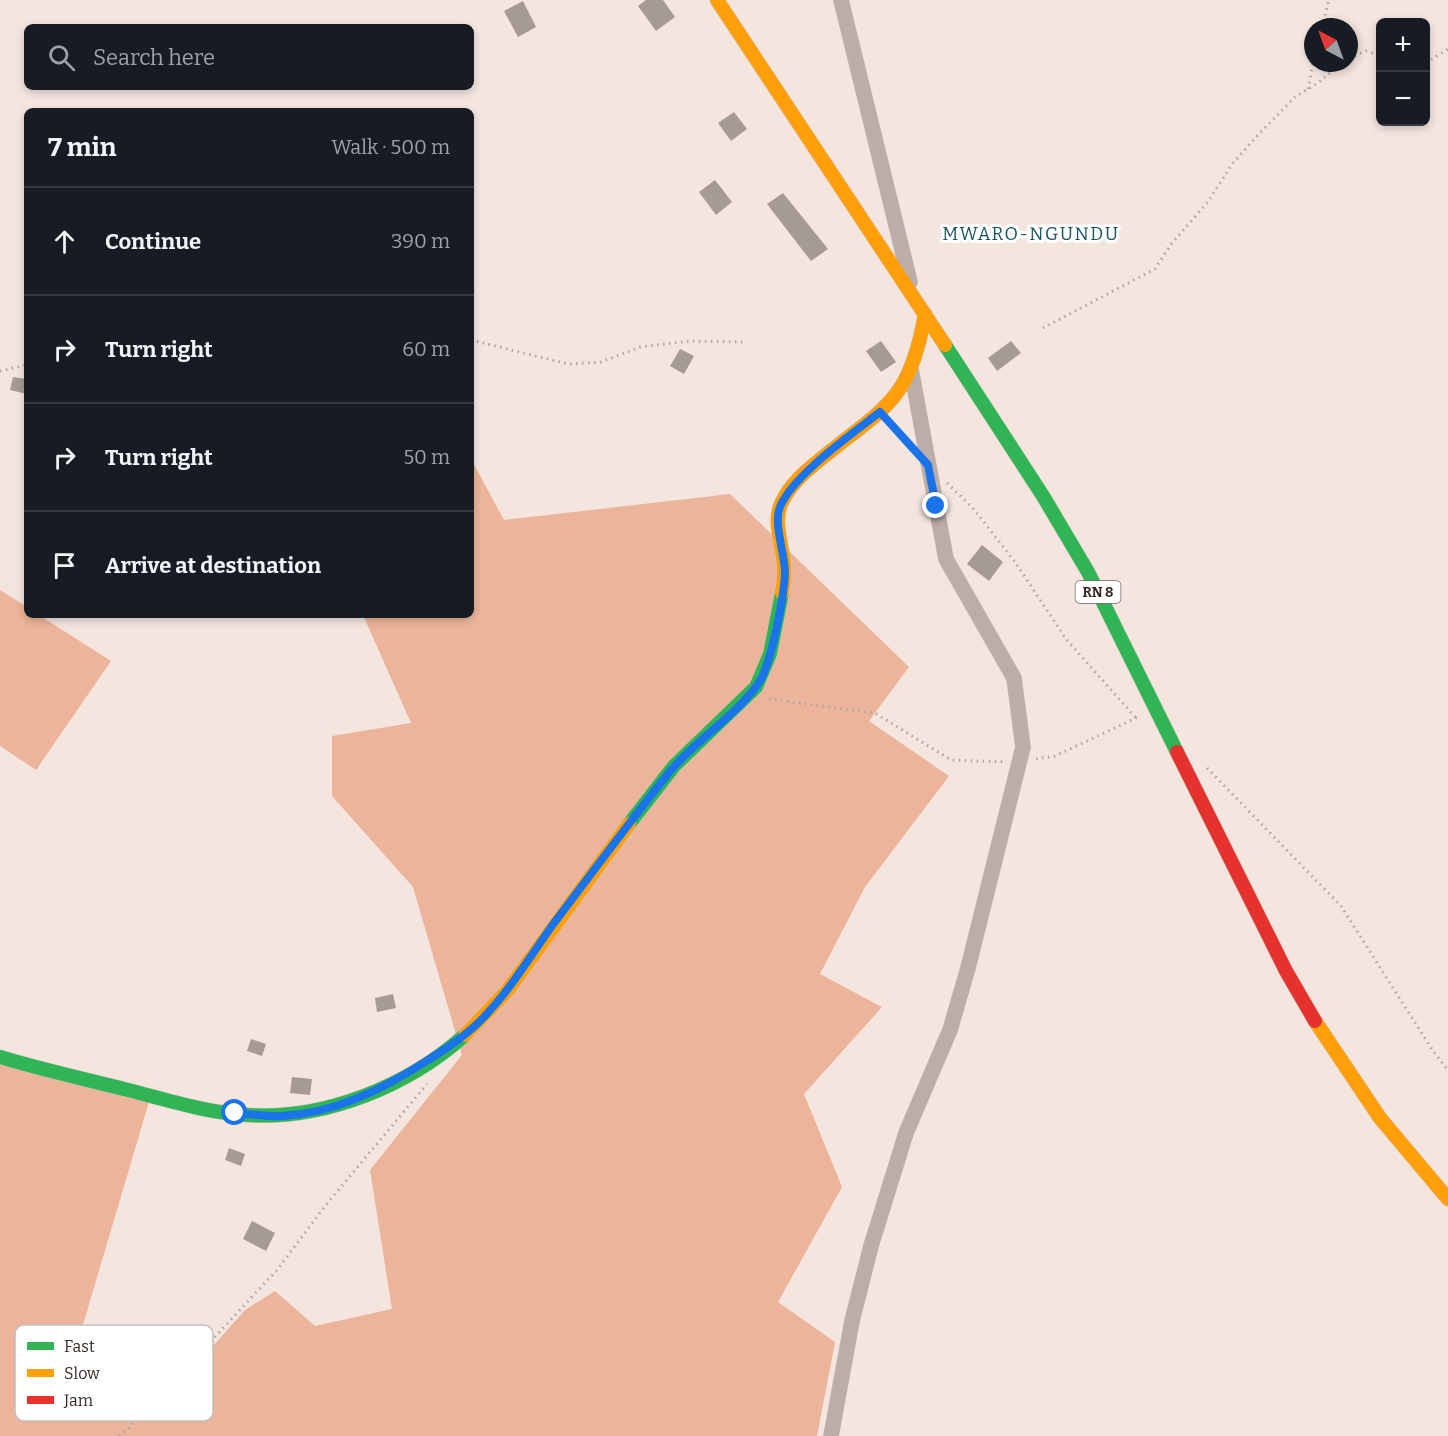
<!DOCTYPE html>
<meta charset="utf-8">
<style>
body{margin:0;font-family:Bitter,serif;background:#20242c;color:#f1f3f6}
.controls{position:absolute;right:18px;top:18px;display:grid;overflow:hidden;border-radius:9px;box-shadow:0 3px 9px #0003}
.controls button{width:54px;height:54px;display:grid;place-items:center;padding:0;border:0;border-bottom:2px solid #363941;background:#171b24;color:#f1f3f6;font:30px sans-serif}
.compass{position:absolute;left:1304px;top:18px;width:54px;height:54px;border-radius:50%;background:#171b24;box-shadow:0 3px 9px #0003;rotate:319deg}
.stop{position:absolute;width:18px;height:18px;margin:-14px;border:4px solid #1a73e8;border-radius:50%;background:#fff}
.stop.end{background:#1a73e8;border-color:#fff;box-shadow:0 2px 6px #0008}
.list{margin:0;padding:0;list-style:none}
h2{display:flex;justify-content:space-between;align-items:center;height:78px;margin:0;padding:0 24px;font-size:26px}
h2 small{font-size:20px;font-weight:400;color:#9ea1a6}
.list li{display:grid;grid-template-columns:39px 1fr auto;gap:18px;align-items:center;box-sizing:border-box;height:108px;padding:0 24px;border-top:2px solid #363941}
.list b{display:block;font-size:22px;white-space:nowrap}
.list em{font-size:20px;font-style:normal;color:#9ea1a6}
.icon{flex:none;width:33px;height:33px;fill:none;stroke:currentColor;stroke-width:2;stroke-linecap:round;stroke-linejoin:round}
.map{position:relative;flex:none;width:1448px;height:1436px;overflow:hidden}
.search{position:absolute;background:#171b24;box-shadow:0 3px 9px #0003;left:24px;top:24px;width:450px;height:66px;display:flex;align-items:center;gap:15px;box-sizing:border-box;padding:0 21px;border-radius:9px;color:#9ea1a6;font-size:22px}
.panel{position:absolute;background:#171b24;box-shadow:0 3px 9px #0003;left:24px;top:108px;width:450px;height:510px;border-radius:9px}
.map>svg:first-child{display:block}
</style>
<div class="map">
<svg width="1448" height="1436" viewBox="0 0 1448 1436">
<rect width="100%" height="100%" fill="#f4e6df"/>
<g fill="#ecb49a">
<polygon points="471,459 504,520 730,494 909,667 869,721 949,776 865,887 820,974 882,1007 804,1094 842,1187 778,1302 835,1342 817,1436 0,1436 0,1059 149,1102 82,1328 147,1348 213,1346 245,1310 275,1291 315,1326 392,1309 370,1170 462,1055 413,887 332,796 332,736 411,723 363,615 471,615"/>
<polygon points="0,590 27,607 27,615 39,615 111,661 36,770 0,746"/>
</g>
<g fill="#a59a94">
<polygon points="646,0 663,0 675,17 656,31 638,6"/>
<polygon points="523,1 536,27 518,37 504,11"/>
<polygon points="734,112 747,129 731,141 718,123"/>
<polygon points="715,180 732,202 716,215 699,192"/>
<polygon points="783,193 828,249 811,261 767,204"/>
<polygon points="881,341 896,362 881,372 866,351"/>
<polygon points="1011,341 1021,353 997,371 988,358"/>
<polygon points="680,349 694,356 684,374 670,366"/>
<polygon points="13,377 27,379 27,394 10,390"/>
<polygon points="982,545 1003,562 989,581 967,564"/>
<polygon points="393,994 396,1008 377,1012 375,998"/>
<polygon points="251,1039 266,1044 262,1056 247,1051"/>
<polygon points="292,1077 312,1079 310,1095 290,1093"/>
<polygon points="229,1148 245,1154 241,1166 225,1160"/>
<polygon points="252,1221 275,1233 266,1251 243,1239"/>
</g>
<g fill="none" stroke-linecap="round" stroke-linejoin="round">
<g stroke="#d0c5bf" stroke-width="16">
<g id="street">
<polyline points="841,0 910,282"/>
<polyline points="831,1436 852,1321 871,1246 906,1133 950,1030 968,968 1023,747 1014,678 946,559 911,369"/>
</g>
</g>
<g stroke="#d0c5bf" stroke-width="15">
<g id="fast">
<polyline points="945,345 1043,496 1088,572 1177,752"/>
<polyline points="629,824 674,766 756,687 770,654 782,593"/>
<path d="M0,1057C42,1070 85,1079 128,1090C167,1100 207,1113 248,1115C325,1120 408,1086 465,1035"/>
</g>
</g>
<g stroke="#d0c5bf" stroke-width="15">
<g id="slow">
<polyline points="717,0 945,345"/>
<path d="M782,593C783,584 785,575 784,566C783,546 772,521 782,502C790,484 807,470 822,458C886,406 910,401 925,314"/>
<polyline points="1315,1021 1380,1118 1448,1199"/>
<polyline points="465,1035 507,991 629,824"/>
</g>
</g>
<g stroke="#d0c5bf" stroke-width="15">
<polyline id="jam" points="1177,752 1286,971 1315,1021"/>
</g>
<g stroke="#b2a5a0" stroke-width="3" stroke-dasharray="1.5 4.5" stroke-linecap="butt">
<polyline points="1322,27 1329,0"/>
<polyline points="1349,58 1366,51 1380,56"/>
<polyline points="1426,63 1448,49"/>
<polyline points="1308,89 1313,63"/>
<polyline points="1043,328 1155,269 1172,243 1207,203 1233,163 1256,137 1295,97 1318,83 1341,63"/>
<polyline points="471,340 568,364 601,362 640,347 690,341 747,342"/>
<polyline points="0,371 27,365"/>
<polyline points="892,424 909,444"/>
<polyline points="947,483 972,507 1015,562 1066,639 1136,718"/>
<polyline points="769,699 875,713 951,760 1006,762"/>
<polyline points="1036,759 1055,756 1136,718 1140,719"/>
<polyline points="1207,768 1341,906 1433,1051 1448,1070"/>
<polyline points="119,1436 131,1427 136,1418 188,1366 277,1270 325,1206 427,1084"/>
</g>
<use href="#street" stroke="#bbada8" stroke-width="15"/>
<use href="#fast" stroke="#30b455" stroke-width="14"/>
<use href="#slow" stroke="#ff9f0a" stroke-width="14"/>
<use href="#jam" stroke="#e5322d" stroke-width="14"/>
</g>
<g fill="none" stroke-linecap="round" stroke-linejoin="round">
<path stroke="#1a73e8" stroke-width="8" d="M235,1113C250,1114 266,1117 282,1116C335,1113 381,1090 425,1062C445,1049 466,1036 483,1018C511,989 531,955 554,923C591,874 628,824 667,775C690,744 744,710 761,679C772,658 784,597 785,573C785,553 773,524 780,507C792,476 853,433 880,412L928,465L936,506"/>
</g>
<g text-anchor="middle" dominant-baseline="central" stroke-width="6" stroke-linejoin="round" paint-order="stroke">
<rect fill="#fff" stroke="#726966" stroke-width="1.5" x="1075.5" y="581" width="45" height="22" rx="4.5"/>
<g font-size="14" font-weight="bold" fill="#352924">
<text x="1098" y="592">RN 8</text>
</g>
<g font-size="18" letter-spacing="1.5" fill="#19535b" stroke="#fff">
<text x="1031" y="234">MWARO-NGUNDU</text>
</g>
</g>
<rect x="15" y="1325" width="198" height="96" rx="9" fill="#fff" stroke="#c2bfbd" stroke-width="1.5"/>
<rect x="27" y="1342" width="27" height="8" fill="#30b455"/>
<rect x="27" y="1369" width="27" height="8" fill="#ff9f0a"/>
<rect x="27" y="1396" width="27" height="8" fill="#e5322d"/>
<g font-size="16" fill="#352924">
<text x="64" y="1352">Fast</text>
<text x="64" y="1379">Slow</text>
<text x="64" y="1406">Jam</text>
</g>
</svg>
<div class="controls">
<button>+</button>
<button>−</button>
</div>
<svg class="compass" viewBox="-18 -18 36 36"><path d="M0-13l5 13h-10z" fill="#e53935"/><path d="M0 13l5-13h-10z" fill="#9ea1a6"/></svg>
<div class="stop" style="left:235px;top:1113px"></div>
<div class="stop end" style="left:936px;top:506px"></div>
<div class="search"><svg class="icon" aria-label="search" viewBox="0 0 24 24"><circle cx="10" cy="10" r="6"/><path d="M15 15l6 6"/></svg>Search here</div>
<section class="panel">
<h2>7 min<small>Walk · 500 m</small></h2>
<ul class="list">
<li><svg class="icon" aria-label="ahead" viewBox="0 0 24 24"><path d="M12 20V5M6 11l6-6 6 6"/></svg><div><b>Continue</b></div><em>390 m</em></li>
<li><svg class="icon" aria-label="right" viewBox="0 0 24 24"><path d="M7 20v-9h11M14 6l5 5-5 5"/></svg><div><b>Turn right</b></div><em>60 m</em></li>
<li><svg class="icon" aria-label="right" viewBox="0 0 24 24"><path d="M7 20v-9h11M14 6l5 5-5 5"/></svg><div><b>Turn right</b></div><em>50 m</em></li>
<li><svg class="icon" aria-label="arrive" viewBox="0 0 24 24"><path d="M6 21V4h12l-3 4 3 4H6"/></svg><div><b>Arrive at destination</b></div></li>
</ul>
</section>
</div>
